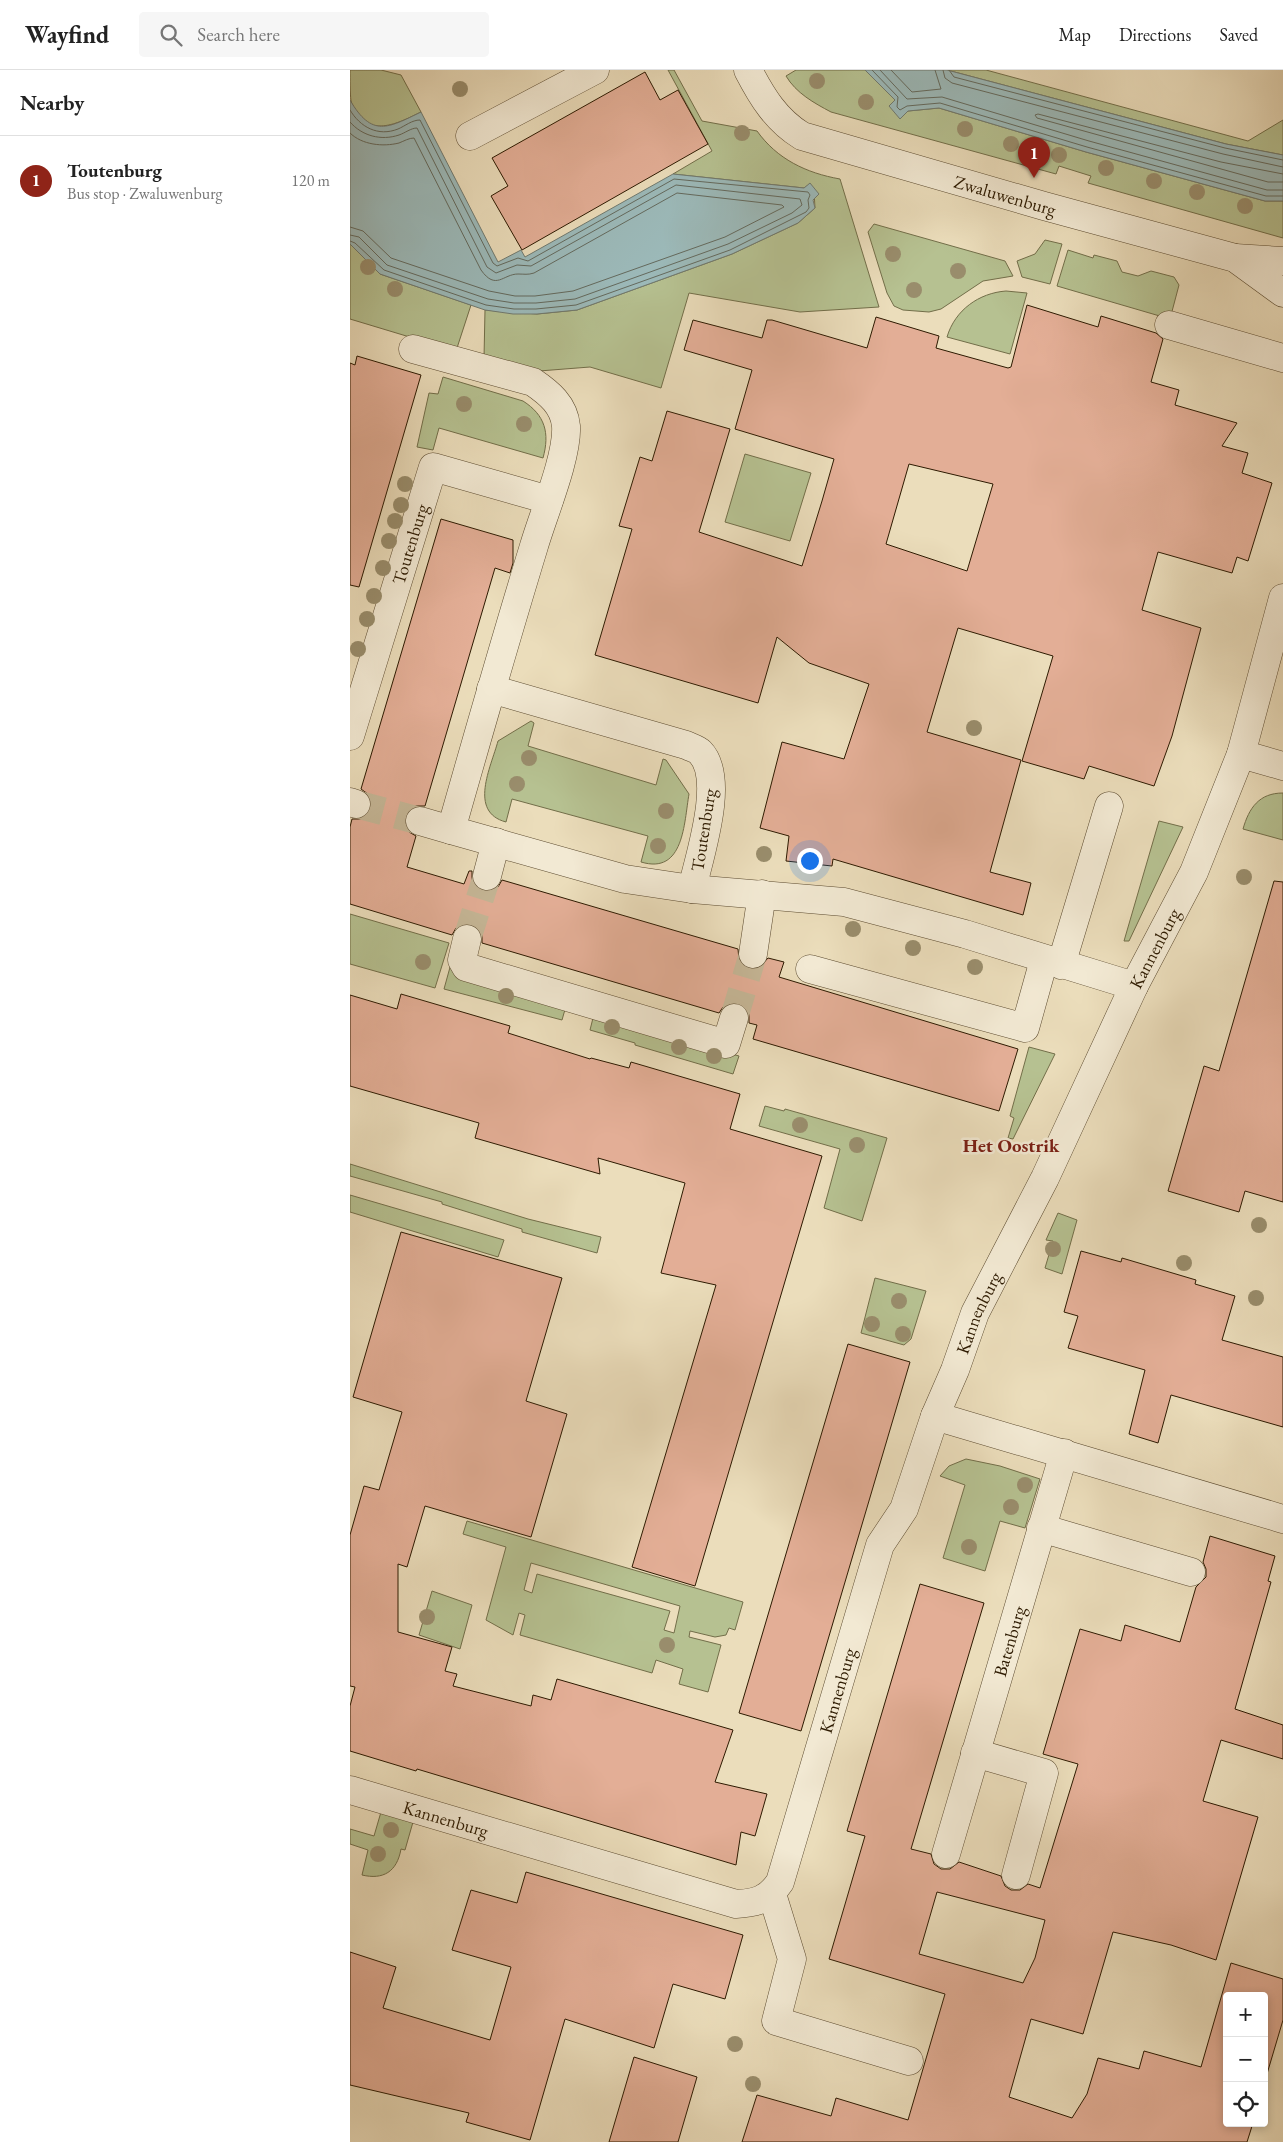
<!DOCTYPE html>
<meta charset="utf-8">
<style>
body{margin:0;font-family:"EB Garamond",serif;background:#f6f6f6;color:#222}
.controls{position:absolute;right:15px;bottom:15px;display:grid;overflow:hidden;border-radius:5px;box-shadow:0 2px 8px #0003}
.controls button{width:45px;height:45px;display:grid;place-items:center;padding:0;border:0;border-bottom:1px solid #e0e0e0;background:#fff;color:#222;font:25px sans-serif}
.you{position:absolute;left:459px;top:790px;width:18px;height:18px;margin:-12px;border:4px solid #fff;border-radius:50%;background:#1a73e8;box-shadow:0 0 0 8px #1a73e833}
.badge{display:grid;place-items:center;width:32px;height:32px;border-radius:50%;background:#8f2418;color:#fff;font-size:16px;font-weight:700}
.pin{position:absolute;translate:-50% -41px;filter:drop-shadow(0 1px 2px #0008)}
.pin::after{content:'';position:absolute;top:26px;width:18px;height:15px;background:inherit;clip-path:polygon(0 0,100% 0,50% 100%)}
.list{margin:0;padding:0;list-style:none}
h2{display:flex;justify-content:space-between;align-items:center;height:65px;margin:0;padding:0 20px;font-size:21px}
h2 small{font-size:16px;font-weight:400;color:#767676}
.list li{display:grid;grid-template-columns:32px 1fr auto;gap:15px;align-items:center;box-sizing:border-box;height:90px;padding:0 20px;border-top:1px solid #e0e0e0}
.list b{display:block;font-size:19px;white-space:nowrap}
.list p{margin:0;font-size:16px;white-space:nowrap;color:#767676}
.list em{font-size:16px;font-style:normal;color:#767676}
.icon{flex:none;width:28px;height:28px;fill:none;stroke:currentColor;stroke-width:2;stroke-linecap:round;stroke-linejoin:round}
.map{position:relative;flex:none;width:933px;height:2072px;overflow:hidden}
header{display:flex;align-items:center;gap:30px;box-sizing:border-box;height:70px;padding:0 25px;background:#fff;border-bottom:1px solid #e0e0e0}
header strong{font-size:24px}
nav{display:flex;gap:28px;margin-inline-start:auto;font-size:18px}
.search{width:350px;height:45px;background:#f6f6f6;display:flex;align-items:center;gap:12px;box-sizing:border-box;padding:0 18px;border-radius:5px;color:#767676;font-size:19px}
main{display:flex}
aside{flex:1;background:#fff}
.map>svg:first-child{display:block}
</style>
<header>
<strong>Wayfind</strong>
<div class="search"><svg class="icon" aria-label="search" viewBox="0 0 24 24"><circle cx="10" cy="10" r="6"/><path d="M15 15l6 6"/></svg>Search here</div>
<nav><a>Map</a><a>Directions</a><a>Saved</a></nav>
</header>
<main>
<aside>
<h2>Nearby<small></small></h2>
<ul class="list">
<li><span class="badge">1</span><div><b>Toutenburg</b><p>Bus stop · Zwaluwenburg</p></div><em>120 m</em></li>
</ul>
</aside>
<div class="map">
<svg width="933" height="2072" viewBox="0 0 933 2072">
<rect width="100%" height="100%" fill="#ebddbb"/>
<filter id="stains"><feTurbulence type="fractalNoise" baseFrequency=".004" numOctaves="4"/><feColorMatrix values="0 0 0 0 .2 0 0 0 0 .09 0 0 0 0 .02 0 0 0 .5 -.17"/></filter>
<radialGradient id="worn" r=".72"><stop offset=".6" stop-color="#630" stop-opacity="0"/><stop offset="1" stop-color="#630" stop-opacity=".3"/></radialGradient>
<g fill="#b6c191" stroke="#726e49" fill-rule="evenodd">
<path d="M0,0H31L51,5L71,42C45,55 14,70 1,31C0,23 0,9 0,0Z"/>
<path d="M318,0H324L352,51L407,61C427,89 456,103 490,109L529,237L450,242L339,223L311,318L240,297L189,301L134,288L135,240L187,244L227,240L382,184L448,153L465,138L464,121L460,114L454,118L323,104L362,81Z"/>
<path d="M446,0H515L558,41L589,38L736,82L915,131H933V168L738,113L741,106L709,96L706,104L481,42C464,33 446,23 436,6Z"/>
<polygon points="597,0 636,0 898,71 933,50 933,85 876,74"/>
<polygon points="524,154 655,191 663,206 633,211 591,239 579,242 553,240 544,236 537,223 518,162"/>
<polygon points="695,170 712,174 700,214 672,207 667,191 685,184"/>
<polygon points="0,174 30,204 121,235 106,281 0,249"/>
<polygon points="718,180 743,188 744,185 767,191 772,202 788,206 801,201 824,207 829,215 820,249 707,216"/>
<path d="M656,221L677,223L660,284L597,267C605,240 629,223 656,221Z"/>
<path d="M93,307L173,331C195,345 200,363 193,388L89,358L83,380L67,377L79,323L88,324Z"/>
<polygon points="395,384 461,403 440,471 375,452"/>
<path d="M181,651L184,653L178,676L306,715L313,689L316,690L339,724C334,753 334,805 291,792L298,766L162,729L156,752C118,742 141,697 148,671Z"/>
<path d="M933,723V770L893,759C899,738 909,723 933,723Z"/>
<polygon points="809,751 833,757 779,871 774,871"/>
<polygon points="0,844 99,873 85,918 0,894"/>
<polygon points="102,890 216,936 212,950 94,919"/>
<polygon points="244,944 389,986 383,1004 285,975 285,973 240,960"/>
<polygon points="679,977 705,984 663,1069 658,1068 664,1048 660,1046"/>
<polygon points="415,1036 434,1041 435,1039 537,1068 512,1151 474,1138 490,1079 409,1056"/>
<polygon points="0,1094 178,1149 251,1167 247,1183 172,1162 172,1159 92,1134 92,1132 0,1106"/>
<polygon points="0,1125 154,1170 148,1187 0,1142"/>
<polygon points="708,1143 727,1150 712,1204 695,1198 703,1171 696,1170"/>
<polygon points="525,1208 576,1221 561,1269 554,1275 511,1263"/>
<polygon points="616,1389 650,1396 690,1409 675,1458 650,1451 635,1501 593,1488 615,1415 590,1406 599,1396"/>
<path d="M117,1451L393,1532L385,1560L379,1558L376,1565L365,1567L340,1561L339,1567L371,1575L358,1622L329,1614L333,1599L306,1590L302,1603L170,1565L175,1545L169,1543L163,1565L136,1550L156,1477L113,1464ZM181,1493L330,1536L324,1563L314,1560L320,1541L187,1504L182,1523L174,1520Z"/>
<polygon points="82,1521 122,1535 110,1579 69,1565"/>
<path d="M31,1742L63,1752L55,1780L51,1779C47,1802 33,1810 12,1805L18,1780L0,1774V1759L24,1766Z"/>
</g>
<g fill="#9cbaba" stroke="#707a70">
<polygon points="515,0 597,0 876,74 933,85 933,131 915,131 736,82 589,38 558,41 550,49 539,36 545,30"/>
<path d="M0,30C22,68 38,58 71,42L148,192L171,180L175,187L323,104L454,118L460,113L469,124L463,130L465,138L448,153L382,184L227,240L187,244H163L135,240L30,204L0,174Z"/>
</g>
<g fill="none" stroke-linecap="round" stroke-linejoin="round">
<g stroke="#646a5e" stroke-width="1">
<polyline points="522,0 548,27 547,37 550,40 557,36 590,33 737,77 916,126 933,126"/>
<polyline points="530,0 557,29 592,27 739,71 917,120 933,120"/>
<polyline points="541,0 562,22 591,19 585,0"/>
<polyline points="593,0 595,8 602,13 873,84 933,97"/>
<polyline points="599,0 604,7 875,78 933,90"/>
<path d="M0,40C10,57 28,67 48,59C55,56 62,50 70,50L143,193L147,196L168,188L178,191L324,109L458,122L460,125L458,130L459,138L456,142L380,180L226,235L186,239H164L136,235L34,200L5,173L0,171"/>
<path d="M0,52C12,66 31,71 49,65C55,63 61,58 67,58L137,197L146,203L167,195L181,196L326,115L450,129L452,135L442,143L378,174L225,229L186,233H164L138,229L37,195L9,167L0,165"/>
<path d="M0,63C12,75 33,77 49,73C54,71 59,68 64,68L131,200C146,221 153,204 168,204C174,204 178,205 184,203L327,123L432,135L434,137L375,167L223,221L185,226H165L139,221L41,188L13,161L0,157"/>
<polyline points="933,104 871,92 688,44 685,45 687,48 918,112 933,112"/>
</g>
</g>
<g fill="#e3ae96" stroke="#2d1a01" fill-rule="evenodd">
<polygon points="295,2 310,30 328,20 358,74 172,180 141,126 158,116 142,88"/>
<path d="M677,235L748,257L751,246L806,263L813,269L801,312L829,320L825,335L887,353L872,376L898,383L892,403L922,413L898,491L887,487L882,503L808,482L792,540L851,558L822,666L804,716L739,696L734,709L672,691L703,586L608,558L577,662L671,690L640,802L681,813L673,845L483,789L482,796L436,791L439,766L410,758L432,672L494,689L519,614L459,593L427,567L408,633L245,585L282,459L269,456L290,387L302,391L317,341L380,359L349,462L452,496L472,431L484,389L385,359L402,300L334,280L343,250L412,268L417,250H422L517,278L526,247L589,266L586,278L658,298L661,297ZM559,394L643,414L617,501L536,474Z"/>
<polygon points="7,286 71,305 9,517 0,515 0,293 5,295"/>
<polygon points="91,449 163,470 163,493 160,503 145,498 75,736 66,736 60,739 55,746 55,755 59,762 66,766 57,797 114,814 119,801 122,801 122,810 126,817 133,821 142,821 148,817 152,810 388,879 389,890 393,896 400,899 409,898 418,888 434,892 429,907 668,979 649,1041 403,969 407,955 399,953 399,944 395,937 389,933 380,933 373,937 369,943 132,873 132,864 127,857 121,854 112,854 106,858 102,865 0,834 0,757 2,749 10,749 16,746 21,738 21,730 18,724 11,719"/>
<polygon points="924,811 933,812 933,1132 895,1121 889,1142 818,1121 854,996 869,1001"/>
<polygon points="51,924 160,956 158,963 240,989 241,988 279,998 281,992 390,1024 380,1059 472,1086 345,1516 282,1497 366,1215 311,1203 335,1113 248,1088 250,1104 125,1068 129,1053 0,1016 0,925 47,939"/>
<polygon points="51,1162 212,1208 176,1331 217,1344 181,1467 75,1436 57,1497 48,1494 48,1562 102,1577 95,1601 107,1604 103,1616 181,1636 183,1625 201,1630 207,1609 383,1660 365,1712 417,1724 405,1766 391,1762 386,1795 67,1699 66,1701 0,1681 0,1636 5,1617 0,1616 0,1465 14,1416 29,1420 52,1342 3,1327"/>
<polygon points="731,1181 771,1192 772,1188 846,1210 845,1214 885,1226 872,1270 933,1287 933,1357 821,1325 808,1373 779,1364 795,1300 718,1278 728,1246 714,1242"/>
<polygon points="498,1274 560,1292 451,1661 389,1643"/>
<path d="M860,1466L925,1486L918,1511L921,1512L885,1639L933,1655V1689L871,1670L853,1731L908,1747L866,1890L821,1875L763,1862L733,1964L681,1949L659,2027L722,2048L737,2024L748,1988L789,1999L794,1981L851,1997L881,1893L933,1909V1950L914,2014V1926H877V2053H903L897,2072H392L407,2025L481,2046L486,2028L558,2050L595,1924L479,1889L515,1766L497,1761L570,1514L634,1533L561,1779L581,1784L584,1794L591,1799H600L609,1792L651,1806L655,1816L661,1820H670L678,1814L690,1818L728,1694L693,1684L730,1559L771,1571L775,1555L830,1572L846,1517L856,1507V1499L853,1492ZM587,1822L695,1850L685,1888L673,1913L569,1884Z"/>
<polygon points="176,1802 393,1865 375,1929 323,1914 304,1978 215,1949 180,2070 116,2052 119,2043 0,2015 0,1882 46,1897 33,1938 140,1970 161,1897 102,1880 121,1820 167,1833"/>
<polygon points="284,1987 347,2007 328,2072 259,2072"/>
</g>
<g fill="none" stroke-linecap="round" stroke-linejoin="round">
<g stroke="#c5b696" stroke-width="28" stroke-dasharray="28 14" stroke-linecap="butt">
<polyline points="6,734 70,751"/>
<polyline points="117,869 137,806"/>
<polyline points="384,948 403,884"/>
</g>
<g stroke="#5c4b30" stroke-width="29">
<g id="minor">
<path id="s1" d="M398,0C412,27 426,50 452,66L694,136L885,188L933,223"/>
<polyline points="120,66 245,0"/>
<polyline points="885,188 933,191"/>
<polyline points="819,255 933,288"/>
<path d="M63,279L183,312C199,323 214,335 216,356C218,386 193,445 184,476C155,571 128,665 101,760L275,809L342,819L494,832L615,864L784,916"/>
<path d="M141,619L336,675C340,677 347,679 350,682C376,708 349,787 342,819"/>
<path id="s2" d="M0,666L83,397L199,430"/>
<polyline points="891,684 933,696"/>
<polyline points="0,732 6,734"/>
<polyline points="70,751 101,760"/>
<polyline points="137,806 146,772"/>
<polyline points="117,869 112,890 116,897 376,974 384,948"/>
<polyline points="403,884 412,824"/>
<polyline points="711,895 759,736"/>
<polyline points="460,899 675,958 694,890"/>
<polyline points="585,1346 933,1449"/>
<polyline points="691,1458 841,1502"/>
<polyline points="625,1683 694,1703 666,1805"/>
<path id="s3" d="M0,1720L386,1834C406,1833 418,1830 430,1812L530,1475L554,1439L585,1346L605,1300L625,1243L695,1108L784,916L844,802L891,684L933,528"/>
<path id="s4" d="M596,1784L714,1383"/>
<polyline points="422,1824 442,1889 426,1951 559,1991"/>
</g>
</g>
<use href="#minor" stroke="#f2e9d3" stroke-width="28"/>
</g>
<g fill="#998d6c">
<circle cx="467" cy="11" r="8"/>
<circle cx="110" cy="19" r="8"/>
<circle cx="516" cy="32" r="8"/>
<circle cx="615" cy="59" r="8"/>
<circle cx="392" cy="63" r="8"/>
<circle cx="661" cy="74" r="8"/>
<circle cx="709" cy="85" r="8"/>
<circle cx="756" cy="98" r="8"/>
<circle cx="804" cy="111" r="8"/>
<circle cx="847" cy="122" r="8"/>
<circle cx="895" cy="136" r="8"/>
<circle cx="543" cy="184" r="8"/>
<circle cx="18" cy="197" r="8"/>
<circle cx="608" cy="201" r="8"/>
<circle cx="45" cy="219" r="8"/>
<circle cx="564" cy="220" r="8"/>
<circle cx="114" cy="334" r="8"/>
<circle cx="174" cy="354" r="8"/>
<circle cx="55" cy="414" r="8"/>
<circle cx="51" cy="435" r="8"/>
<circle cx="45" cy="451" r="8"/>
<circle cx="39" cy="471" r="8"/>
<circle cx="33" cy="498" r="8"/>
<circle cx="24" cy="526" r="8"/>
<circle cx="17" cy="549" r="8"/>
<circle cx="8" cy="579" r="8"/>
<circle cx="624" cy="658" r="8"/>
<circle cx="179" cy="688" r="8"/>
<circle cx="167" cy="714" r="8"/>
<circle cx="316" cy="741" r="8"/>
<circle cx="308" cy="776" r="8"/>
<circle cx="414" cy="784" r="8"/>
<circle cx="894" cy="807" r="8"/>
<circle cx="503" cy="859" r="8"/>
<circle cx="563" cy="878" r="8"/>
<circle cx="73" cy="892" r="8"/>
<circle cx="625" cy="897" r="8"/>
<circle cx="156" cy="926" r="8"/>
<circle cx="262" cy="957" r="8"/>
<circle cx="329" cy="977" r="8"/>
<circle cx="364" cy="986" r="8"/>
<circle cx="450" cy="1055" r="8"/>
<circle cx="507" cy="1075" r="8"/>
<circle cx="909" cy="1155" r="8"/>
<circle cx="703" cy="1179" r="8"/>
<circle cx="834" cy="1193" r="8"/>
<circle cx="906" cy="1228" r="8"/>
<circle cx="549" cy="1231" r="8"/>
<circle cx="522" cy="1254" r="8"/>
<circle cx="553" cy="1264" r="8"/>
<circle cx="675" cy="1415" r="8"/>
<circle cx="661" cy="1437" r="8"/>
<circle cx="619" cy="1477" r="8"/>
<circle cx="77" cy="1547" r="8"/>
<circle cx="317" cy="1575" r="8"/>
<circle cx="41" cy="1760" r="8"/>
<circle cx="28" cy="1784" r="8"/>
<circle cx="385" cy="1974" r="8"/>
<circle cx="403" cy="2014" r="8"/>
</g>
<g text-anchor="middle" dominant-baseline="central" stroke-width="5" stroke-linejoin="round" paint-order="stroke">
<g font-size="18" fill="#2d1a01" stroke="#f2e9d3">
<text stroke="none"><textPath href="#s1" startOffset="298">Zwaluwenburg</textPath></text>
<text stroke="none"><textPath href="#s2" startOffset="201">Toutenburg</textPath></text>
<text transform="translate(353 760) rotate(-81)">Toutenburg</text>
<text stroke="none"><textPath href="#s3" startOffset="1464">Kannenburg</textPath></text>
<text stroke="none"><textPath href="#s3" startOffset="1059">Kannenburg</textPath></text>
<text stroke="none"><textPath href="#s4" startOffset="222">Batenburg</textPath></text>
<text stroke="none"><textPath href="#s3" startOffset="654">Kannenburg</textPath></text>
<text stroke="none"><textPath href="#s3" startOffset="100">Kannenburg</textPath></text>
</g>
<g font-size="19" font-weight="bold" fill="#7a1f14" stroke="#f2e9d3">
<text x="661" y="1075">Het Oostrik</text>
</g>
</g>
<rect width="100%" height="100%" filter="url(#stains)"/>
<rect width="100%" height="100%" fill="url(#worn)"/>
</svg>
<div class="controls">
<button>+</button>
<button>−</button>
<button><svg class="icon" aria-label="locate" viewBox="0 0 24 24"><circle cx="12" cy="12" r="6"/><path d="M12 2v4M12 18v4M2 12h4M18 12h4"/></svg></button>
</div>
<div class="you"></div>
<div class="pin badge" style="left:684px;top:108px">1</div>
</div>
</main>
